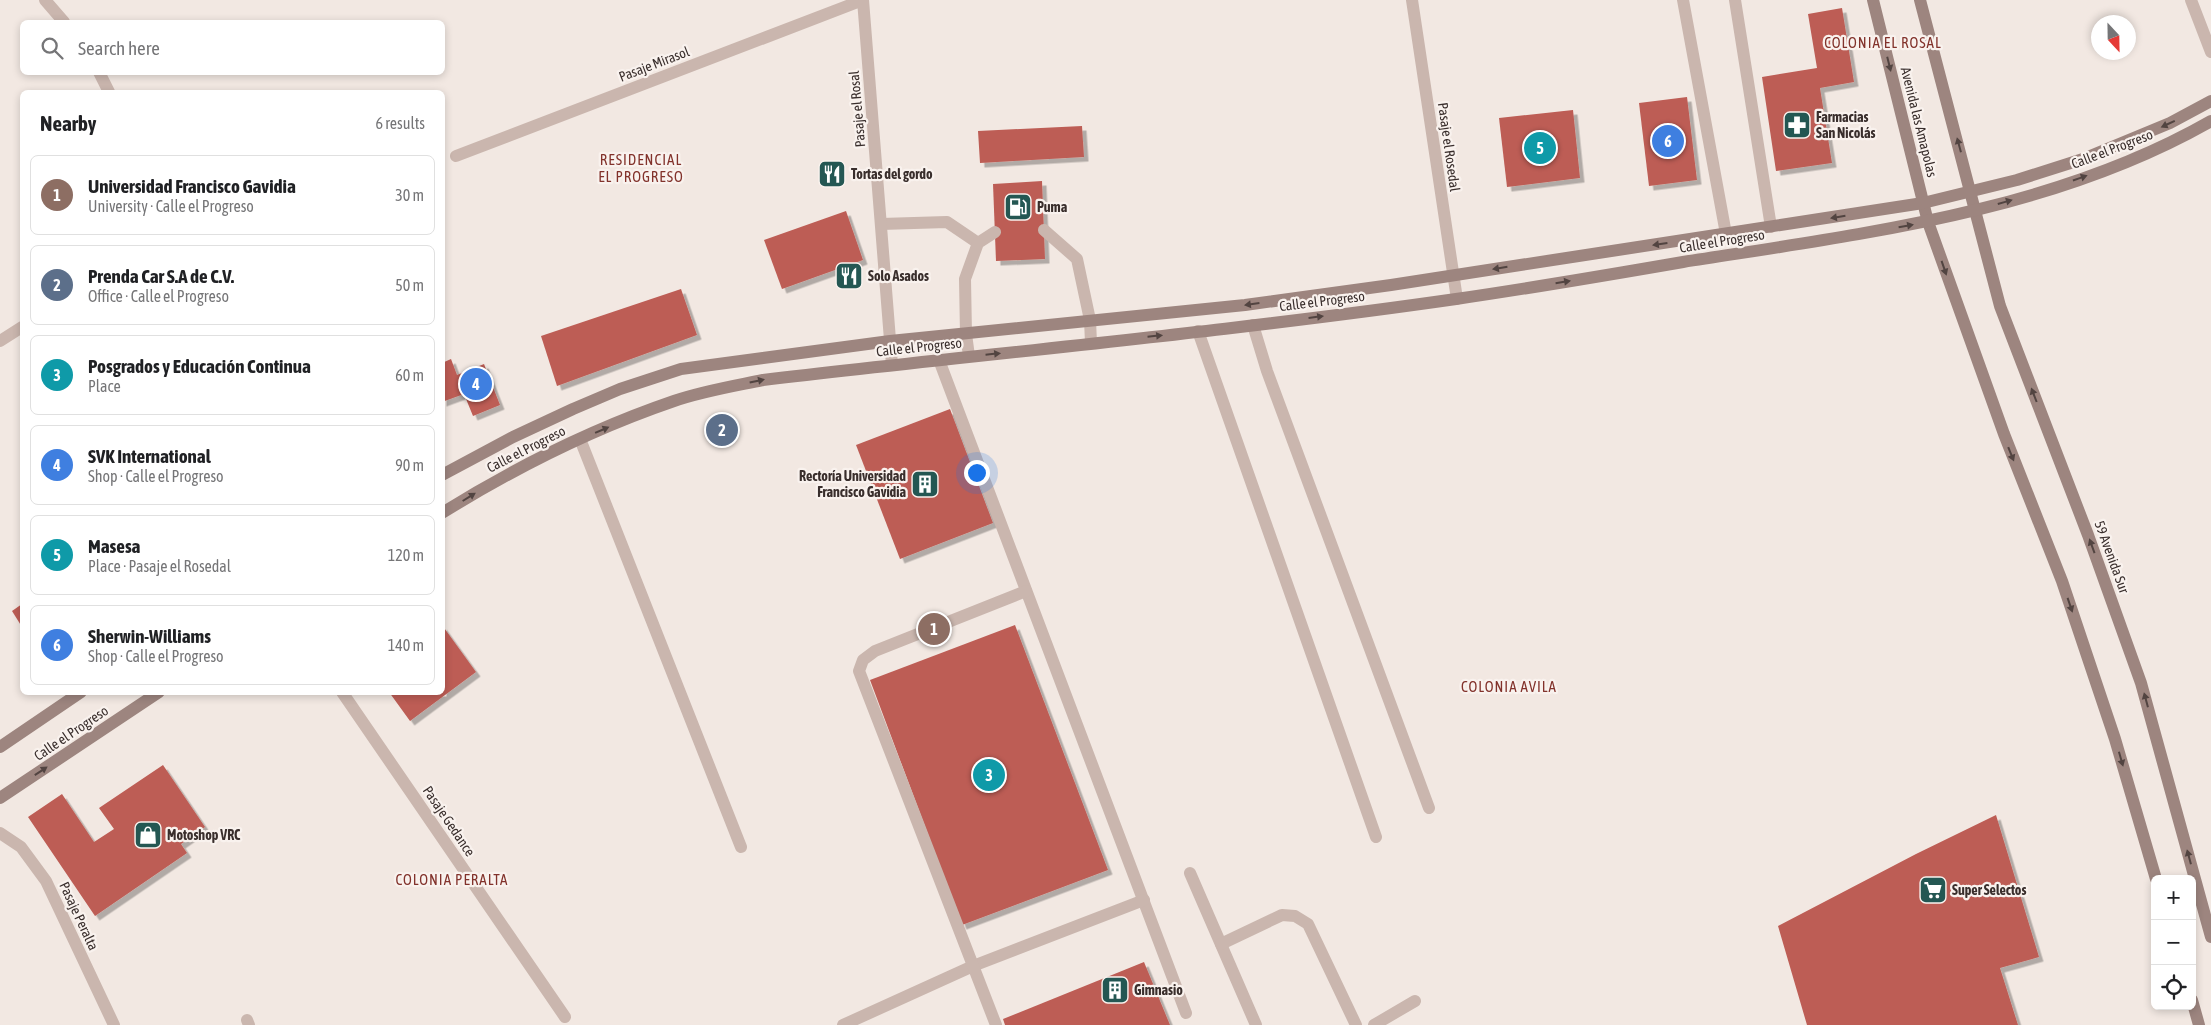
<!DOCTYPE html>
<meta charset="utf-8">
<style>
body{margin:0;font-family:"Asap Condensed",sans-serif;background:#f6f6f6;color:#202124}
.controls{position:absolute;right:15px;bottom:15px;display:grid;overflow:hidden;border-radius:8px;box-shadow:0 2px 8px #0003}
.controls button{width:45px;height:45px;display:grid;place-items:center;padding:0;border:0;border-bottom:1px solid #e0e0e0;background:#fff;color:#202124;font:25px sans-serif}
.compass{position:absolute;left:2091px;top:15px;width:45px;height:45px;border-radius:50%;background:#fff;box-shadow:0 2px 8px #0003;rotate:158deg}
.you{position:absolute;left:976px;top:472px;width:18px;height:18px;margin:-12px;border:4px solid #fff;border-radius:50%;background:#1a73e8;box-shadow:0 0 0 8px #1a73e833}
.badge{display:grid;place-items:center;width:32px;height:32px;border-radius:50%;background:#245753;color:#fff;font-size:16px;font-weight:700}
.pin{position:absolute;translate:-50% -50%;border:2px solid #fff;box-shadow:0 1px 5px #0006}
.list{margin:0;padding:0;list-style:none}
h2{display:flex;justify-content:space-between;align-items:center;height:65px;margin:0;padding:0 20px;font-size:21px}
h2 small{font-size:16px;font-weight:400;color:#757577}
.list li{display:grid;grid-template-columns:32px 1fr auto;gap:15px;align-items:center;box-sizing:border-box;height:80px;margin:0 10px 10px;padding:0 10px;border:1px solid #e0e0e0;border-radius:8px}
.list b{display:block;font-size:19px;white-space:nowrap}
.list p{margin:0;font-size:16px;white-space:nowrap;color:#757577}
.list em{font-size:16px;font-style:normal;color:#757577}
.icon{flex:none;width:28px;height:28px;fill:none;stroke:currentColor;stroke-width:2;stroke-linecap:round;stroke-linejoin:round}
.map{position:relative;flex:none;width:2211px;height:1025px;overflow:hidden}
.search{position:absolute;background:#fff;box-shadow:0 2px 8px #0003;left:20px;top:20px;width:425px;height:55px;display:flex;align-items:center;gap:12px;box-sizing:border-box;padding:0 18px;border-radius:8px;color:#757577;font-size:19px}
.panel{position:absolute;background:#fff;box-shadow:0 2px 8px #0003;left:20px;top:90px;width:425px;height:605px;border-radius:8px}
.map>svg:first-child{display:block}
</style>
<div class="map">
<svg width="2211" height="1025" viewBox="0 0 2211 1025">
<defs>
<filter id="shadow"><feDropShadow dx="4.5" dy="4.5" stdDeviation="0" flood-color="#0004"/></filter>
</defs>
<rect width="100%" height="100%" fill="#f2e8e2"/>
<g fill="#bd5d55" filter="url(#shadow)">
<polygon points="1842,8 1854,82 1820,88 1832,163 1776,171 1762,77 1817,68 1808,14"/>
<polygon points="1687,97 1697,180 1649,186 1639,103"/>
<polygon points="1573,110 1580,178 1507,187 1499,118"/>
<polygon points="1082,126 1084,157 980,163 978,131"/>
<polygon points="1042,181 1045,259 996,261 993,184"/>
<polygon points="846,211 863,260 782,289 764,240"/>
<polygon points="681,289 697,335 557,386 541,336"/>
<polygon points="451,359 457,375 484,364 500,405 473,416 464,394 442,402 442,363"/>
<polygon points="950,409 993,523 900,559 856,445"/>
<polygon points="22,604 22,627 12,611"/>
<polygon points="442,625 476,672 410,721 389,692 442,692"/>
<polygon points="1015,625 1108,870 962,925 870,680"/>
<polygon points="163,765 205,827 181,844 187,853 95,916 28,817 62,794 94,842 114,829 99,808"/>
<polygon points="1996,815 2039,957 2000,968 2018,1025 1807,1025 1778,926 1916,854"/>
<polygon points="1144,962 1170,1025 1005,1025 1003,1019"/>
</g>
<g fill="none" stroke-linecap="round" stroke-linejoin="round">
<g stroke="#cab6ae" stroke-width="12">
<polyline points="1683,0 1726,234"/>
<polyline points="1735,0 1771,227"/>
<polyline points="881,224 947,222 978,243"/>
<polyline points="1044,230 1077,259 1090,320 1091,343"/>
<polyline points="1253,325 1267,371 1429,808"/>
<polyline points="1198,331 1376,837"/>
<polyline points="969,356 966,334 965,279 978,243 995,232"/>
<polyline points="939,360 1186,1013"/>
<polyline points="580,439 741,847"/>
<polyline points="1190,873 1256,1025"/>
<polyline points="1221,944 1282,915 1295,916 1308,924 1356,1025"/>
<polyline points="843,1025 973,966 1144,900"/>
<polyline points="996,1025 859,671 863,660 875,651 1026,591"/>
<polyline points="1374,1025 1415,1001"/>
</g>
<g stroke="#cab6ae" stroke-width="12">
<polyline points="45,0 64,22"/>
<polyline points="1412,0 1457,299"/>
<polyline points="2191,0 2211,52"/>
<polyline points="99,72 109,92"/>
<polyline points="456,156 863,0 892,365"/>
<polyline points="0,341 22,327"/>
<polyline points="342,692 565,1017"/>
<polyline points="0,833 21,847 46,881 114,1025"/>
<polyline points="247,1020 249,1025"/>
</g>
<g stroke="#9d857f" stroke-width="12">
<polyline points="1873,0 1928,222 2004,434 2062,581 2115,739 2156,879"/>
<polyline points="1920,0 2000,306 2088,535 2141,683 2211,937"/>
<polyline points="442,475 513,437 573,409 620,389 681,369 890,341 1245,305 1391,285 1923,203 2017,180 2083,159 2170,123 2211,101"/>
<path d="M442,513C516,467 592,429 674,401C703,391 734,386 763,380C994,353 1226,332 1456,299C1532,288 1608,275 1683,262C1861,234 2052,212 2211,121"/>
<polyline points="0,747 81,692"/>
<polyline points="0,798 159,692"/>
<polyline points="2192,1000 2199,1025"/>
</g>
</g>
<defs><path id="oneway-solid" d="M-6-.8H1V-3.2L6.5 0L1 3.2V.8H-6Z" transform="scale(1.25)"/></defs>
<g fill="#524441">
<use href="#oneway-solid" transform="translate(1889 64) rotate(76)"/>
<use href="#oneway-solid" transform="translate(2168 124) rotate(155)"/>
<use href="#oneway-solid" transform="translate(1959 145) rotate(-105)"/>
<use href="#oneway-solid" transform="translate(2080 178) rotate(-19)"/>
<use href="#oneway-solid" transform="translate(2005 202) rotate(-16)"/>
<use href="#oneway-solid" transform="translate(1838 217) rotate(171)"/>
<use href="#oneway-solid" transform="translate(1906 226) rotate(-10)"/>
<use href="#oneway-solid" transform="translate(1660 244) rotate(172)"/>
<use href="#oneway-solid" transform="translate(1500 268) rotate(171)"/>
<use href="#oneway-solid" transform="translate(1944 268) rotate(71)"/>
<use href="#oneway-solid" transform="translate(1563 282) rotate(-9)"/>
<use href="#oneway-solid" transform="translate(1252 304) rotate(172)"/>
<use href="#oneway-solid" transform="translate(1316 317) rotate(-7)"/>
<use href="#oneway-solid" transform="translate(1155 336) rotate(-6)"/>
<use href="#oneway-solid" transform="translate(993 354) rotate(-6)"/>
<use href="#oneway-solid" transform="translate(757 381) rotate(-12)"/>
<use href="#oneway-solid" transform="translate(2034 395) rotate(-111)"/>
<use href="#oneway-solid" transform="translate(602 430) rotate(-23)"/>
<use href="#oneway-solid" transform="translate(2011 454) rotate(68)"/>
<use href="#oneway-solid" transform="translate(469 497) rotate(-32)"/>
<use href="#oneway-solid" transform="translate(2092 546) rotate(-110)"/>
<use href="#oneway-solid" transform="translate(2070 605) rotate(71)"/>
<use href="#oneway-solid" transform="translate(2146 700) rotate(-105)"/>
<use href="#oneway-solid" transform="translate(2121 759) rotate(74)"/>
<use href="#oneway-solid" transform="translate(41 771) rotate(-34)"/>
<use href="#oneway-solid" transform="translate(2189 857) rotate(-105)"/>
</g>
<defs>
<g id="pharmacy-square" transform="scale(1.4375)"><rect x="-9" y="-9" width="18" height="18" rx="4" fill="#245753" stroke="#f9f2ee"/><path d="M-2-6h4v4h4v4h-4v4h-4v-4h-4v-4h4Z" fill="#fff"/></g>
<g id="restaurant-square" transform="scale(1.4375)"><rect x="-9" y="-9" width="18" height="18" rx="4" fill="#245753" stroke="#f9f2ee"/><path d="M-5-6h1v4h1v-4h1v4h1v-4h1v5L-1.5 .5V6h-2V.5L-5-1ZM5-6V6H3V1.5H1.5Q1.5-4 5-6Z" fill="#fff"/></g>
<g id="fuel-square" transform="scale(1.4375)"><rect x="-9" y="-9" width="18" height="18" rx="4" fill="#245753" stroke="#f9f2ee"/><path d="M-5.5-6h7V0h2V4h1.3V-2.5L3-4.5l.8-.8L6-3V5H2.5V1h-1V6h-7ZM-4.2-4.7v3.2H.2V-4.7Z" fill="#fff"/></g>
<g id="building-square" transform="scale(1.4375)"><rect x="-9" y="-9" width="18" height="18" rx="4" fill="#245753" stroke="#f9f2ee"/><path d="M-4-6H4V6H1V3H-1V6H-4ZM-2.5-4.3h1.7v1.8h-1.7ZM.8-4.3h1.7v1.8H.8ZM-2.5-1h1.7V.8h-1.7ZM.8-1h1.7V.8H.8Z" fill="#fff"/></g>
<g id="shop-square" transform="scale(1.4375)"><rect x="-9" y="-9" width="18" height="18" rx="4" fill="#245753" stroke="#f9f2ee"/><path d="M-5-2.5h2.3a2.7 3.5 0 0 1 5.4 0H5L5.5 6h-11ZM-1.5-2.5h3a1.5 2.3 0 0 0-3 0Z" fill="#fff"/></g>
<g id="supermarket-square" transform="scale(1.4375)"><rect x="-9" y="-9" width="18" height="18" rx="4" fill="#245753" stroke="#f9f2ee"/><path d="M-6-5.5h2.5l.6 2H6L4.5 2H-2.5L-4.4-4H-6ZM-1.5 3.2a1.3 1.3 0 1 0 .1 0ZM3 3.2a1.3 1.3 0 1 0 .1 0Z" fill="#fff"/></g>
</defs>
<g fill-rule="evenodd">
<use href="#pharmacy-square" x="1797" y="125"/>
<use href="#restaurant-square" x="832" y="174"/>
<use href="#fuel-square" x="1018" y="207"/>
<use href="#restaurant-square" x="849" y="276"/>
<use href="#building-square" x="925" y="484"/>
<use href="#shop-square" x="148" y="835"/>
<use href="#supermarket-square" x="1933" y="890"/>
<use href="#building-square" x="1115" y="990"/>
</g>
<g text-anchor="middle" dominant-baseline="central" stroke-width="4.5" stroke-linejoin="round" paint-order="stroke">
<g font-size="14" fill="#392e2c" stroke="#f9f2ee">
<text transform="translate(654 64) rotate(-21)">Pasaje Mirasol</text>
<text transform="translate(857 109) rotate(-95)">Pasaje el Rosal</text>
<text transform="translate(1919 122) rotate(76)">Avenida las Amapolas</text>
<text transform="translate(1449 147) rotate(82)">Pasaje el Rosedal</text>
<text transform="translate(2112 149) rotate(-21)">Calle el Progreso</text>
<text transform="translate(1722 241) rotate(-9)">Calle el Progreso</text>
<text transform="translate(1322 301) rotate(-7)">Calle el Progreso</text>
<text transform="translate(919 347) rotate(-6)">Calle el Progreso</text>
<text transform="translate(526 449) rotate(-27)">Calle el Progreso</text>
<text transform="translate(2112 557) rotate(70)">59 Avenida Sur</text>
<text transform="translate(71 733) rotate(-34)">Calle el Progreso</text>
<text transform="translate(449 821) rotate(56)">Pasaje Gedance</text>
<text transform="translate(79 916) rotate(65)">Pasaje Peralta</text>
</g>
<g font-size="14" font-weight="bold" fill="#392e2c" stroke="#f9f2ee" text-anchor="start">
<text x="1816" y="117">Farmacias<tspan x="1816" dy="16">San Nicolás</tspan></text>
<text x="851" y="174">Tortas del gordo</text>
<text x="1037" y="207">Puma</text>
<text x="868" y="276">Solo Asados</text>
<text x="906" y="476" text-anchor="end">Rectoría Universidad<tspan x="906" dy="16">Francisco Gavidia</tspan></text>
<text x="167" y="835">Motoshop VRC</text>
<text x="1952" y="890">Super Selectos</text>
<text x="1134" y="990">Gimnasio</text>
</g>
<g font-size="15" letter-spacing="1" fill="#82322b" stroke="#f9f2ee">
<text x="1883" y="42">COLONIA EL ROSAL</text>
<text x="641" y="159">RESIDENCIAL<tspan x="641" dy="17">EL PROGRESO</tspan></text>
<text x="1509" y="686">COLONIA AVILA</text>
<text x="452" y="879">COLONIA PERALTA</text>
</g>
</g>
</svg>
<div class="controls">
<button>+</button>
<button>−</button>
<button><svg class="icon" aria-label="locate" viewBox="0 0 24 24"><circle cx="12" cy="12" r="6"/><path d="M12 2v4M12 18v4M2 12h4M18 12h4"/></svg></button>
</div>
<svg class="compass" viewBox="-18 -18 36 36"><path d="M0-13l5 13h-10z" fill="#e53935"/><path d="M0 13l5-13h-10z" fill="#757577"/></svg>
<div class="you"></div>
<div class="pin badge" style="left:934px;top:629px;background:#8d6e63">1</div>
<div class="pin badge" style="left:722px;top:430px;background:#5c6f8a">2</div>
<div class="pin badge" style="left:989px;top:775px;background:#0f9aa8">3</div>
<div class="pin badge" style="left:476px;top:384px;background:#3f7fe0">4</div>
<div class="pin badge" style="left:1540px;top:148px;background:#0f9aa8">5</div>
<div class="pin badge" style="left:1668px;top:141px;background:#3f7fe0">6</div>
<div class="search"><svg class="icon" aria-label="search" viewBox="0 0 24 24"><circle cx="10" cy="10" r="6"/><path d="M15 15l6 6"/></svg>Search here</div>
<section class="panel">
<h2>Nearby<small>6 results</small></h2>
<ul class="list">
<li><span class="badge" style="background:#8d6e63">1</span><div><b>Universidad Francisco Gavidia</b><p>University · Calle el Progreso</p></div><em>30 m</em></li>
<li><span class="badge" style="background:#5c6f8a">2</span><div><b>Prenda Car S.A de C.V.</b><p>Office · Calle el Progreso</p></div><em>50 m</em></li>
<li><span class="badge" style="background:#0f9aa8">3</span><div><b>Posgrados y Educación Continua</b><p>Place</p></div><em>60 m</em></li>
<li><span class="badge" style="background:#3f7fe0">4</span><div><b>SVK International</b><p>Shop · Calle el Progreso</p></div><em>90 m</em></li>
<li><span class="badge" style="background:#0f9aa8">5</span><div><b>Masesa</b><p>Place · Pasaje el Rosedal</p></div><em>120 m</em></li>
<li><span class="badge" style="background:#3f7fe0">6</span><div><b>Sherwin-Williams</b><p>Shop · Calle el Progreso</p></div><em>140 m</em></li>
</ul>
</section>
</div>
